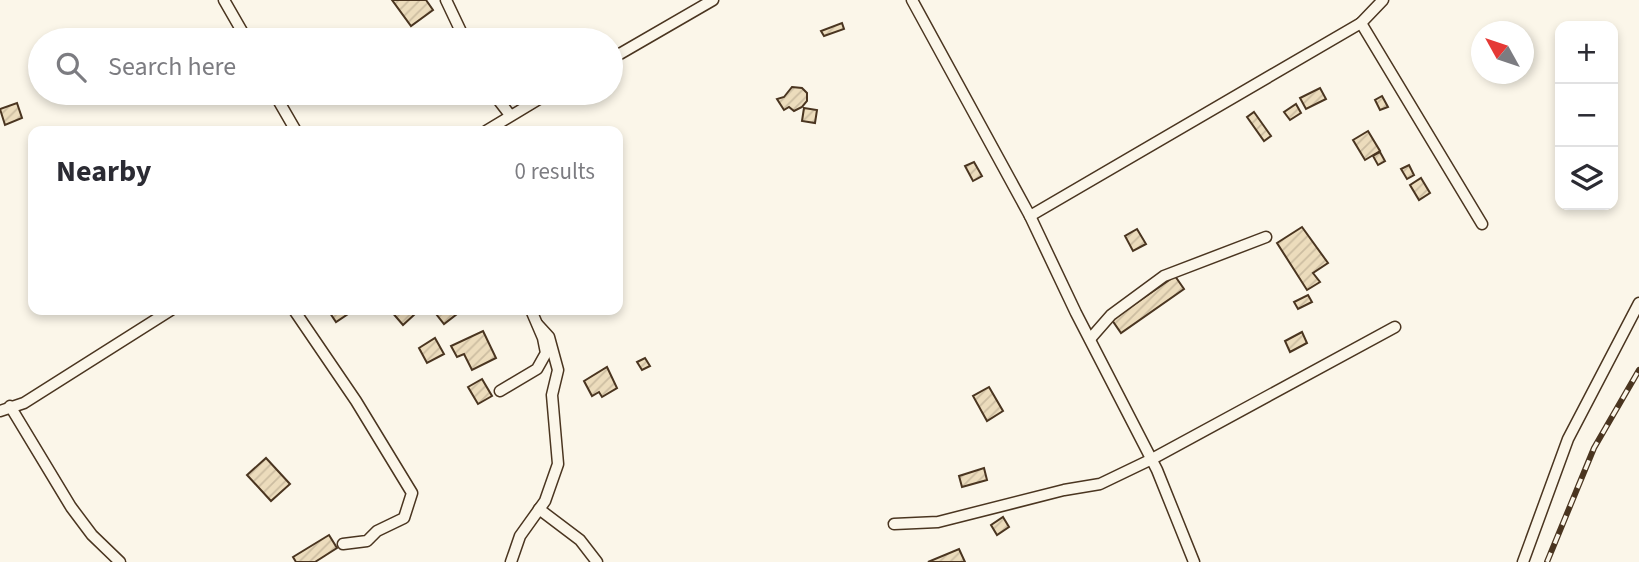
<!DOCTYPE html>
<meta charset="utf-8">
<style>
body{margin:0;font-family:"Source Sans 3",sans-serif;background:#f2f2f3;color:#2b2b33}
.controls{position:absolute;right:21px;top:21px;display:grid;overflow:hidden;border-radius:14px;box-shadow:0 4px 10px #0003}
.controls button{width:63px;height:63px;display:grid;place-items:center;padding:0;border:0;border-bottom:2px solid #e1e1e2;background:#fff;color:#2b2b33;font:35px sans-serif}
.compass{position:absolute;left:1471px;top:21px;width:63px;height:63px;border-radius:50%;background:#fff;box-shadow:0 4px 10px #0003;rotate:310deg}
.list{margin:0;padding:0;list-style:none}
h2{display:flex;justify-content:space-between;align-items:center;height:91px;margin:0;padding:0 28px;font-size:30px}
h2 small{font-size:23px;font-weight:400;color:#7c7c81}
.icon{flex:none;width:38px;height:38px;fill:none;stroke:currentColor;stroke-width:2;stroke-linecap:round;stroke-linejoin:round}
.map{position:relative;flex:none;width:1639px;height:562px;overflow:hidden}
.search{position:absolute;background:#fff;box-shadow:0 4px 10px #0003;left:28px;top:28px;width:595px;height:77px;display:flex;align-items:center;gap:18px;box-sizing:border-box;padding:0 24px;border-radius:38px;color:#7c7c81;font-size:26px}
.panel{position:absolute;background:#fff;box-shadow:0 4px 10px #0003;left:28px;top:126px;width:595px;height:189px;border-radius:14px}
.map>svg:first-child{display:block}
</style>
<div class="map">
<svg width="1639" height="562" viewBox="0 0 1639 562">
<defs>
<pattern id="building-hatch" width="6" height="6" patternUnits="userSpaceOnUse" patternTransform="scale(1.75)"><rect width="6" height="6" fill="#ecdcbc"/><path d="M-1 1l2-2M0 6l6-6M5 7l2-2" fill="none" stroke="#ccbda1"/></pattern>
</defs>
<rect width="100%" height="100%" fill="#fbf6e9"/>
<g fill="url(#building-hatch)" stroke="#4a3520" stroke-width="2">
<polygon points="392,0 426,0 433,10 411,26"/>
<polygon points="842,23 844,29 824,36 821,31"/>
<polygon points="792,87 802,88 807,93 807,101 802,107 794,111 789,107 784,110 777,99 784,97"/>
<polygon points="1320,88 1326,99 1306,109 1300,98"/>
<polygon points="1382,96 1388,107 1380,110 1375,100"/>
<polygon points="17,103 22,118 5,125 0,109"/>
<polygon points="1296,104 1301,113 1290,120 1284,112"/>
<polygon points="804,108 817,110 815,123 802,121"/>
<polygon points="1254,112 1271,136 1264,141 1247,117"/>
<polygon points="1368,131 1380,151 1365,160 1353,140"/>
<polygon points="1380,152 1385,161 1378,165 1373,156"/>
<polygon points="974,162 982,176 973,181 965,166"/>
<polygon points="1409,165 1414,175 1407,179 1401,169"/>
<polygon points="1421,178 1430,193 1419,200 1410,185"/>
<polygon points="1302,227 1328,263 1313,273 1320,282 1307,290 1277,243"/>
<polygon points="1137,229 1146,244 1133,251 1125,236"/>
<polygon points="1175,276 1184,289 1121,333 1112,320"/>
<polygon points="1308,295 1312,302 1298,309 1294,302"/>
<polygon points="328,310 354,310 336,322"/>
<polygon points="393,310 411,310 415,314 403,325 391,311"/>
<polygon points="433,310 454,310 457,314 444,324"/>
<polygon points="483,331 496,358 472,370 464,354 457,357 451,346"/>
<polygon points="1302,332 1307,343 1290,352 1285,341"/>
<polygon points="435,338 444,354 427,363 419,348"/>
<polygon points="645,358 650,366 642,370 637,362"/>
<polygon points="607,367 617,388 602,397 599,392 592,396 584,381"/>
<polygon points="482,379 492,396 478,404 468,387"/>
<polygon points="989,387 1003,411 987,421 973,396"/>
<polygon points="266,458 290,484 271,501 247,475"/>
<polygon points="984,468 987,480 962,487 959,476"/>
<polygon points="1003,517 1009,527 997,535 991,525"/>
<polygon points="329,535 337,548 315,562 296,562 293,557"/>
<polygon points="959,549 965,562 928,562"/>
</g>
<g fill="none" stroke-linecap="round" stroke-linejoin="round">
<g stroke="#4a3520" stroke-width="13">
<g id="minor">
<polyline points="224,0 247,40"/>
<polyline points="446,0 465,40"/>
<polyline points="912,0 1030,216 1076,313 1157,470 1194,562"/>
<polyline points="1361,23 1383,0"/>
<polyline points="611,59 713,0"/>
<polyline points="274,93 296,131"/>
<polyline points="493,93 510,115"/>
<polyline points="486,131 549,93"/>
<polyline points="1030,216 1361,23 1482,224"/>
<polyline points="294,310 356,401 412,493 404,518 377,531 367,541 343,544"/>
<polyline points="1090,339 1111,315 1164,276 1266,237"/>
<polyline points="500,391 537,369 546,353 543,338 531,310"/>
<polyline points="10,406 71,507 92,535 120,562"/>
<polyline points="0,411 24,403 171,310"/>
<polyline points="539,509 580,540 597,562"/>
<polyline points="894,524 938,522 1064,490 1100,484 1152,459 1395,327"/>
<polyline points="511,562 520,536 545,501 558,464 552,395 558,370 549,337 538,325"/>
<polyline points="1523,562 1568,439 1639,303"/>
</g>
</g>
<use href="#minor" stroke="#fbf6e9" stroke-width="10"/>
<g stroke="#4a3520" stroke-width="6">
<polyline id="rail" points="1547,562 1594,448 1639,370"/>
</g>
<use href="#rail" stroke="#fbf6e9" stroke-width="3.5" stroke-dasharray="10" stroke-linecap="butt"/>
</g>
</svg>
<div class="controls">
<button>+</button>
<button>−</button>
<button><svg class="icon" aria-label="layers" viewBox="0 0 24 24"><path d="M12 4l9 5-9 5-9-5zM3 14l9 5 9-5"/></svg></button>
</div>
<svg class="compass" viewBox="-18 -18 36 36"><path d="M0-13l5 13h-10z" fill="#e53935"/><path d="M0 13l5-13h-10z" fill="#7c7c81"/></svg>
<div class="search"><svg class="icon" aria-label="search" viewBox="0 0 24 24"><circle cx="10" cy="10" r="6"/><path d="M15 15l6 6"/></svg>Search here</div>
<section class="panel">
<h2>Nearby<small>0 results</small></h2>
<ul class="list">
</ul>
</section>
</div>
